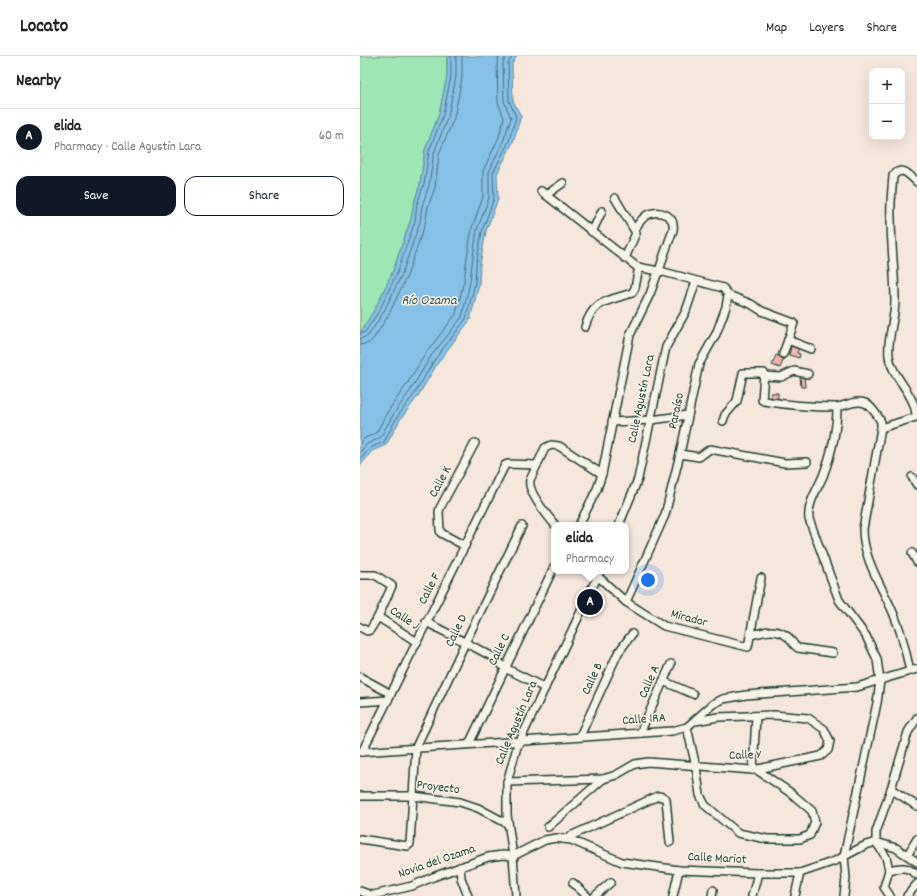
<!DOCTYPE html>
<meta charset="utf-8">
<style>
body{margin:0;font-family:Dekko,sans-serif;background:#f2f2f2;color:#222}
.controls{position:absolute;right:12px;top:12px;display:grid;overflow:hidden;border-radius:8px;box-shadow:0 4px 16px #0002}
.controls button{width:36px;height:36px;display:grid;place-items:center;padding:0;border:0;border-bottom:1px solid #e0e0e0;background:#fff;color:#222;font:20px sans-serif}
.you{position:absolute;left:288px;top:524px;width:14px;height:14px;margin:-10px;border:3px solid #fff;border-radius:50%;background:#1a73e8;box-shadow:0 0 0 6px #1a73e833}
.badge{display:grid;place-items:center;width:26px;height:26px;border-radius:50%;background:#111827;color:#fff;font-size:13px;font-weight:700}
.pin{position:absolute;translate:-50% -50%;border:2px solid #fff;box-shadow:0 1px 4px #0006}
.popup{position:absolute;left:191px;top:466px;width:78px;height:52px;box-sizing:border-box;display:grid;place-content:center;border-radius:8px;background:#fff;filter:drop-shadow(0 1px 3px #0005);font-size:13px;white-space:nowrap;color:#767676}
.popup b{font-size:15px;color:#222}
.popup::after{content:'';position:absolute;left:50%;top:100%;margin-left:-8px;border:8px solid transparent;border-top-color:#fff}
.list{margin:0;padding:0;list-style:none}
h2{display:flex;justify-content:space-between;align-items:center;height:52px;margin:0;padding:0 16px;font-size:17px}
h2 small{font-size:13px;font-weight:400;color:#767676}
.list li{display:grid;grid-template-columns:26px 1fr auto;gap:12px;align-items:center;box-sizing:border-box;height:56px;padding:0 16px;border-top:1px solid #e0e0e0}
.list b{display:block;font-size:15px;white-space:nowrap}
.list p{margin:0;font-size:13px;white-space:nowrap;color:#767676}
.list em{font-size:13px;font-style:normal;color:#767676}
.actions{display:flex;gap:8px;padding:12px 16px}
.actions a{flex:1;padding:9px 0;border:1px solid #111827;border-radius:12px;text-align:center;font-size:14px;color:#111827}
.actions .main{background:#111827;color:#fff}
.map{position:relative;flex:none;width:557px;height:840px;overflow:hidden}
header{display:flex;align-items:center;gap:24px;box-sizing:border-box;height:56px;padding:0 20px;background:#fff;border-bottom:1px solid #e0e0e0}
header strong{font-size:19px}
nav{display:flex;gap:22px;margin-inline-start:auto;font-size:14px}
main{display:flex}
aside{flex:1;background:#fff}
.map>svg:first-child{display:block}
</style>
<header>
<strong>Locato</strong>
<nav><a>Map</a><a>Layers</a><a>Share</a></nav>
</header>
<main>
<aside>
<h2>Nearby<small></small></h2>
<ul class="list">
<li><span class="badge">A</span><div><b>elida</b><p>Pharmacy · Calle Agustín Lara</p></div><em>60 m</em></li>
</ul>
<div class="actions"><a class="main">Save</a><a>Share</a></div>
</aside>
<div class="map">
<svg width="557" height="840" viewBox="0 0 557 840">
<rect width="100%" height="100%" fill="#f6e7dc"/>
<filter id="ink" filterUnits="userSpaceOnUse"><feTurbulence type="fractalNoise" baseFrequency=".025" numOctaves="2"/><feDisplacementMap in="SourceGraphic" scale="8" xChannelSelector="R" yChannelSelector="G"/><feConvolveMatrix kernelMatrix="1 2 1 2 8 2 1 2 1" color-interpolation-filters="sRGB"/></filter>
<g filter="url(#ink)">
<polygon fill="#9ee6b3" stroke="#5e9274" points="0,0 87,0 87,20 79,58 65,94 60,128 54,147 51,163 33,215 15,253 0,277"/>
<polygon fill="#87c0e6" stroke="#5d8c9f" points="87,0 157,0 152,8 153,45 161,60 153,86 137,118 138,143 126,175 120,209 119,228 110,264 79,305 58,340 40,364 26,389 12,395 0,410 0,277 15,253 33,215 51,163 54,147 60,128 65,94 79,58 87,20"/>
<g fill="none" stroke-linecap="round" stroke-linejoin="round">
<g stroke="#49717b" stroke-width="1">
<polyline points="0,278 5,276 19,255 37,217 55,165 57,148 64,128 69,95 83,59 91,20 91,0"/>
<polyline points="0,283 8,280 23,257 42,218 60,166 62,150 69,129 74,97 88,60 96,21 96,0"/>
<polyline points="0,289 9,287 14,282 28,260 47,220 65,168 68,151 75,132 79,98 94,62 102,22 102,0"/>
<polyline points="0,387 5,382 16,377 28,355 45,331 66,297 96,258 104,225 106,207 112,172 123,141 123,115 139,81 144,62 138,46 137,8 139,0"/>
<polyline points="0,396 7,388 20,382 33,359 50,335 71,300 102,261 110,226 112,208 117,174 129,142 129,116 144,83 151,62 144,45 143,8 146,0"/>
<polyline points="0,404 10,392 24,386 37,361 55,337 75,303 106,263 115,227 116,209 122,175 134,142 133,117 149,85 156,61 149,45 148,8 152,0"/>
</g>
</g>
<g fill="#f1b7aa" stroke="#1f3d34">
<polygon points="431,290 439,292 437,297 440,298 439,302 429,299"/>
<polygon points="416,299 424,302 420,312 412,309"/>
<polygon points="444,319 445,331 441,331 440,320"/>
<polygon points="411,337 418,337 418,345 411,344"/>
</g>
<g fill="none" stroke-linecap="round" stroke-linejoin="round">
<g stroke="#1f3d34" stroke-width="10">
<g id="street">
<path d="M181,135L277,211L299,215L304,199L313,174C316,159 299,153 287,159C282,162 278,168 275,173"/>
<polyline points="186,139 203,127"/>
<polyline points="255,142 276,177 265,202"/>
<polyline points="232,176 242,155"/>
<polyline points="368,239 391,248 402,255 434,267 423,298"/>
<path d="M225,271C233,244 248,245 272,237L275,232L279,211"/>
<polyline points="428,284 451,293"/>
<polyline points="404,320 421,321 434,315 448,318"/>
<path d="M477,351C477,374 471,399 463,420C457,434 447,448 449,463L479,544L506,580L517,603L520,625L517,647L484,800L486,822L484,840"/>
<path d="M363,365L365,359L377,345L383,317H404L402,344L404,345C427,349 451,351 475,351C485,351 494,343 505,347C510,349 519,361 521,366C521,368 521,370 521,372L503,473C503,506 525,534 536,564C543,580 546,598 550,615"/>
<polyline points="252,366 291,364 328,359"/>
<path d="M521,372L556,361C556,338 532,322 529,300C527,281 535,264 535,245C535,218 531,190 531,162C530,148 532,134 533,120C542,109 549,119 557,126"/>
<polyline points="320,398 339,401 350,393 425,407 447,406"/>
<polyline points="552,421 557,429"/>
<path d="M195,469C187,459 167,436 170,424L185,392L191,389L199,390L242,418"/>
<polyline points="219,469 237,433 242,418 270,279 290,238 298,216 300,215 363,232 368,239 366,251 356,278 339,308 320,398 305,459 266,546"/>
<polyline points="259,469 278,423 306,291 326,255 336,225"/>
<polyline points="105,490 81,477 80,474 79,456 80,452 115,387"/>
<polyline points="552,497 557,506"/>
<polyline points="232,515 266,546 304,570 388,591 401,522"/>
<polyline points="0,519 15,519 31,529 32,530 18,561 10,574 7,575 0,571"/>
<polyline points="18,561 57,586"/>
<polyline points="66,566 135,602 145,612 185,632"/>
<path d="M391,579C404,576 415,571 428,581C432,585 433,589 438,592L473,597"/>
<polyline points="0,621 31,638"/>
<polyline points="303,625 333,638"/>
<polyline points="0,646 28,644"/>
<polyline points="327,671 336,711 340,739 345,749 378,777 407,783 440,783 450,779 455,766 452,755 431,737 397,714"/>
<polyline points="280,677 311,608"/>
<polyline points="220,680 258,597 272,578"/>
<polyline points="109,688 194,511"/>
<polyline points="0,696 312,675 327,671 353,648 363,643 386,639 497,631 557,613"/>
<polyline points="2,696 145,409 148,408 177,409"/>
<polyline points="393,714 396,660"/>
<polyline points="147,726 243,723 256,719 275,708 288,706 393,714 461,700 468,694 470,685 464,673 448,662 414,659 358,661 335,665"/>
<polyline points="531,733 557,750"/>
<polyline points="0,740 53,740 100,746 118,752 148,768"/>
<polyline points="188,771 243,723"/>
<polyline points="0,783 47,790 50,788 56,691 105,587 162,470"/>
<polyline points="204,783 298,740 303,741 306,743 310,786"/>
<polyline points="548,798 557,783"/>
<polyline points="100,811 101,822 108,840"/>
<path d="M529,814C541,811 547,810 557,819"/>
<polyline points="213,827 227,840"/>
<polyline points="0,835 11,839"/>
<polyline points="9,840 52,830 73,821 128,801 143,799 153,800 185,784 196,782 211,784 262,806 319,814 398,817 440,817 475,805 506,789 516,786 536,792 557,806"/>
<polyline points="156,840 153,800 147,759 147,726 157,691 240,515"/>
<polyline points="235,840 251,826"/>
<polyline points="313,840 319,814"/>
<polyline points="352,840 353,834"/>
<polyline points="392,840 398,817"/>
<polyline points="435,840 440,817"/>
<polyline points="530,840 524,831 529,814 526,801 516,786 516,776 531,733 548,676 557,662"/>
<polyline points="547,840 557,828"/>
</g>
</g>
<use href="#street" stroke="#f7f3e8" stroke-width="7"/>
</g>
</g>
<g text-anchor="middle" dominant-baseline="central" stroke-width="3" stroke-linejoin="round" paint-order="stroke">
<g font-size="13" fill="#1f3d34" stroke="#f7f3e8">
<text transform="translate(282 343) rotate(-78)">Calle Agustín Lara</text>
<text transform="translate(317 355) rotate(-78)">Paraíso</text>
<text transform="translate(81 426) rotate(-62)">Calle K</text>
<text transform="translate(70 533) rotate(-63)">Calle F</text>
<text transform="translate(44 563) rotate(33)">Calle J</text>
<text transform="translate(329 563) rotate(15)">Mirador</text>
<text transform="translate(97 575) rotate(-64)">Calle D</text>
<text transform="translate(140 594) rotate(-64)">Calle C</text>
<text transform="translate(233 623) rotate(-65)">Calle B</text>
<text transform="translate(290 626) rotate(-66)">Calle A</text>
<text transform="translate(284 664) rotate(-4)">Calle 1RA</text>
<text transform="translate(157 667) rotate(-67)">Calle Agustín Lara</text>
<text transform="translate(385 700) rotate(-1)">Calle Y</text>
<text transform="translate(78 732) rotate(7)">Proyecto</text>
<text transform="translate(357 803) rotate(3)">Calle Mariot</text>
<text transform="translate(77 806) rotate(-19)">Novia del Ozama</text>
</g>
<g font-size="14" font-style="italic" fill="#345758" stroke="#f7f3e8">
<text x="69" y="245">Río Ozama</text>
</g>
</g>
</svg>
<div class="controls">
<button>+</button>
<button>−</button>
</div>
<div class="you"></div>
<div class="pin badge" style="left:230px;top:546px">A</div>
<div class="popup"><b>elida</b>Pharmacy</div>
</div>
</main>
